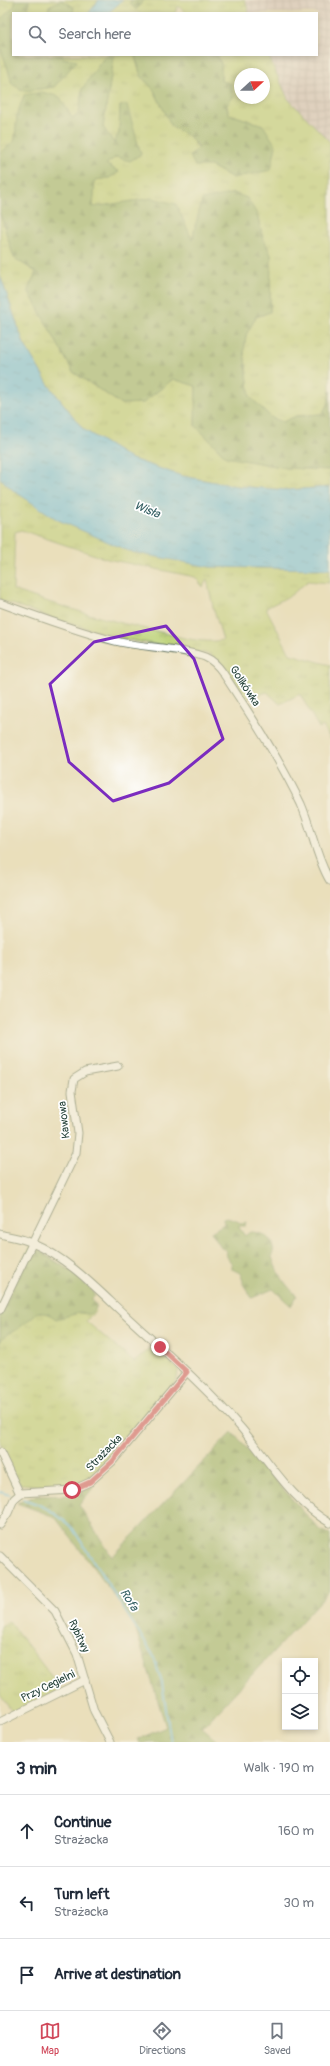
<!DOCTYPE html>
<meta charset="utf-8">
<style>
body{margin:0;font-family:Pangolin,sans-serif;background:#f2f2f3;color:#1f2937}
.controls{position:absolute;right:12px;bottom:12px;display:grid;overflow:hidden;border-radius:0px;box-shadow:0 2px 6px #0003}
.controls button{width:36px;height:36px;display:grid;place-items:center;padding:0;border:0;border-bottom:1px solid #e0e1e3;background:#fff;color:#1f2937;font:20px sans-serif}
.compass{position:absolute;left:234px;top:68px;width:36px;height:36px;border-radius:50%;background:#fff;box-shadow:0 2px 6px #0003;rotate:69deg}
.stop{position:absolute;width:12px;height:12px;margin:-9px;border:3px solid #d1495b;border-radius:50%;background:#fff}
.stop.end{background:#d1495b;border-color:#fff;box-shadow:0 1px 4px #0008}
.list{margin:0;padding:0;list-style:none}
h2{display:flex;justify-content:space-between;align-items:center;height:52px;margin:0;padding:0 16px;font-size:17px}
h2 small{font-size:13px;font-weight:400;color:#747a83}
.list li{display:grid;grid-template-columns:26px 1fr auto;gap:12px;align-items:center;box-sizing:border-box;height:72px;padding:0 16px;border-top:1px solid #e0e1e3}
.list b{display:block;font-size:15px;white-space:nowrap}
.list p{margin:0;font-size:13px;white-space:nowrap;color:#747a83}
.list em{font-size:13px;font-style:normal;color:#747a83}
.icon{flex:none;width:22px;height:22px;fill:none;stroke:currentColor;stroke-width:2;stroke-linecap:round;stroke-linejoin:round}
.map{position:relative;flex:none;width:330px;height:1742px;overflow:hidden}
.search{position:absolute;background:#fff;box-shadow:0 2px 6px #0003;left:12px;right:12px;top:12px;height:44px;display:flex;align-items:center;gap:10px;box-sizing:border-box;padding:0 14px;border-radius:0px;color:#747a83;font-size:15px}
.sheet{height:268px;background:#fff}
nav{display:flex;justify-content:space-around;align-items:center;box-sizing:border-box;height:56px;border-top:1px solid #e0e1e3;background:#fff;font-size:11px;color:#747a83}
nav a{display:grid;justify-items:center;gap:2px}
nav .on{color:#d1495b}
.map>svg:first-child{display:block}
</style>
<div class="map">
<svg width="330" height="1742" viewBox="0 0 330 1742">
<defs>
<pattern id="industrial-grid" width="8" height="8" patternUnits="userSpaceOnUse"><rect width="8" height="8" fill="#d2bfc0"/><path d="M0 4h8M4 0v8" fill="none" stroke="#aa9c9d"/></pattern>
<pattern id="grass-tufts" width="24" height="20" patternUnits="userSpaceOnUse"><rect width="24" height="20" fill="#bbd074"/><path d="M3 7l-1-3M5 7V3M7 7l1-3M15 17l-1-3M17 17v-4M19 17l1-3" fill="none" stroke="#97aa60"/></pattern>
<pattern id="forest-firs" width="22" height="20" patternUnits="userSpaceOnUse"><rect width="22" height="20" fill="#94b266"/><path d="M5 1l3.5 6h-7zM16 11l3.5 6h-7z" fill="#789255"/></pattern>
<pattern id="water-ripples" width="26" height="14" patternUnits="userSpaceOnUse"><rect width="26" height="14" fill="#70c3ec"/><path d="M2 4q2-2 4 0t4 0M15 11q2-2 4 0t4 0" fill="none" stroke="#5ba0c0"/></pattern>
</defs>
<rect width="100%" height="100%" fill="#fff"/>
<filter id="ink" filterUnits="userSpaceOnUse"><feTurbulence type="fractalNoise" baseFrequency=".025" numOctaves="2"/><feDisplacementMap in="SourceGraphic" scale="8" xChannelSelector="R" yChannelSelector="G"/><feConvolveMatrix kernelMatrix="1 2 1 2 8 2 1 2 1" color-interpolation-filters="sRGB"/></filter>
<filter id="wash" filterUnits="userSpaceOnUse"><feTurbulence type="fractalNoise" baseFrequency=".012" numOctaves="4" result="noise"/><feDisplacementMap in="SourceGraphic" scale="16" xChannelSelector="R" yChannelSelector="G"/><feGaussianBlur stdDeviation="0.9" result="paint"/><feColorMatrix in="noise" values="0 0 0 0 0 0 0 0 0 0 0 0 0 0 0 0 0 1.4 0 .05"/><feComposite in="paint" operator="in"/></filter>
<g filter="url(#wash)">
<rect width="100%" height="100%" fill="#eadfbb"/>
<polygon fill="url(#industrial-grid)" points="245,0 330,0 330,142 288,99 268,55 317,55 317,13 249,13"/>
<g fill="url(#grass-tufts)" stroke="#6d8654" fill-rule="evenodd">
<polygon points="0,0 15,0 15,5 0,20"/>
<polygon points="29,0 99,0 89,13 73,13 73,7 49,6 48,13 28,13"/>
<polygon points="123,0 131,0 130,4 136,10 144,0 245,0 249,13 187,13 178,6 175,13 108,13"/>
<path d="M0,47L8,69L12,84L24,91L54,87L76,61L63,58L61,55H138L135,57L141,76L154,90L172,127L189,136L211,166L233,178L263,125L229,114L221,81V64L217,55H268L288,99L330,142V391L328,405L321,414L296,416L283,422L272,418L250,397L244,351L246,335L256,317L270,312L271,255L262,235L257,214L192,240L93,207L95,180L109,178L119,172L105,164L116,157L141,154L134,134L120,106L119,133L114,143L103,127L114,57L82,89L79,114L72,118L17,115L15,140L0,154ZM240,74H264V98H240Z"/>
<polygon points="0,213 14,258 36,272 28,290 73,372 121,404 143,403 173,379 196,386 195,425 226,457 287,468 330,470 330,487 287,490 236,486 181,476 129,458 83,429 48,384 24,344 0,275"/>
<path d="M0,478L14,491L210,567L330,569V583L308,581L291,595L266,608L290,654L330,665V739L323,726L319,728L300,694L280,704L267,692L246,699C235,682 226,665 209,654L124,639L55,619L0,600ZM21,530L107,559L195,577L203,587L207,579L213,607L223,640C203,644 180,637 160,632C110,621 61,607 13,590L15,532Z"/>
<path d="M31,1245L73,1272L94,1292L86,1300L96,1310L86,1321L134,1362L152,1347L178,1369L177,1380C158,1402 104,1475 81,1483C62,1489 39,1486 20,1484L13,1476L0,1443V1302Z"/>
<polygon points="9,1621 61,1689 13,1713 0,1695 0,1626"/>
</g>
<g fill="url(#forest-firs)" stroke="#5a784d">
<polygon points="15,0 29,0 28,13 13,13 13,55 61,55 63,58 77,61 54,87 24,91 12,84 8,69 0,47 0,20 15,5"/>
<polygon points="61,0 74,7 73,13 48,13 49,6"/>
<polygon points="131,0 144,0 136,10 130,4"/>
<polygon points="138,55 179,55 182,57 182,55 217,55 221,64 221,81 230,83 233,97 226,106 229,114 263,125 276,146 271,170 233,178 211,166 195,166 190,156 199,147 189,136 172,127 154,90 141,76 135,57"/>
<polygon points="105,56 114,57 103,127 114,143 119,133 120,106 127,105 141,154 130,161 116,157 106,164 119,172 109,178 95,180 93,207 152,198 176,204 192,239 202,200 234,193 247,198 257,214 262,235 271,255 270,312 256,317 246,335 244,351 250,397 272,418 283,422 296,416 321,414 328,405 330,391 330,470 287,468 226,457 195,425 196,386 173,379 143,403 121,404 73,372 28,290 36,272 14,258 0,213 0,154 15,140 17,115 24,95 42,92 60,97 72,118 79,114 82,89"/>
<path d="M227,1217L237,1220L240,1223L247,1222L246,1226H238L245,1236L250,1232C260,1232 271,1236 273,1248C274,1251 272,1254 272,1257C276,1271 286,1286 297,1296L291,1306L273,1289L252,1298L243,1284V1281L240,1273L232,1269V1264L227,1257L226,1250L221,1248L211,1232L224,1224L223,1218Z"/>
<polygon points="34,1249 73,1272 94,1292 95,1296 92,1298 93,1302 97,1307 90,1314 79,1313 56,1319 49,1314 38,1312 18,1329 7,1334 0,1342 0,1317 31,1252"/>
<polygon points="232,1432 319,1529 330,1534 330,1591 202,1728 218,1742 140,1742 138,1739 166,1727 135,1627 117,1599 55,1517 17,1503 35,1496 76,1495 96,1484 79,1505 112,1557"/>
</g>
<g fill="url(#water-ripples)" stroke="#488090">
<polygon points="99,0 123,0 108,13 89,13"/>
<polygon points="0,275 24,344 48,384 83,429 129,458 182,476 236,486 287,490 330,487 330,569 210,567 131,552 58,520 14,491 0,478"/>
</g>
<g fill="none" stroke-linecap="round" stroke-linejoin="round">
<g stroke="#70c3ec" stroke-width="2">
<polyline points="0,1492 10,1495"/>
<path d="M23,1499C44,1505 58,1514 73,1529L153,1655L162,1683L171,1742"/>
</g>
</g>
</g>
<g filter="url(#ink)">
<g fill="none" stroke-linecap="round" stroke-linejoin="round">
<g stroke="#667663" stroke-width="9">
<g id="street">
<path d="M0,603C38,617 76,631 115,641C144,648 177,647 205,657C212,660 219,667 223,673C251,716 279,758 301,804C312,829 316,858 330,881"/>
<path d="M0,1234C10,1237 22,1238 32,1243C68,1258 97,1289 125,1315C165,1352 206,1387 242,1429C268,1460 294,1503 330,1523"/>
<polyline points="0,1310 76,1153 78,1133 72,1091 74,1079 85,1072 118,1066"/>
<polyline points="0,1452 20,1494"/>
<polyline points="0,1525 8,1513 14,1499 21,1493 72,1490 90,1482 112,1462 187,1372"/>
<polyline points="0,1556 55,1611 77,1654 94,1711 110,1742"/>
<polyline points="0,1722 85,1680"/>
</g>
</g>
<use href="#street" stroke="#fff" stroke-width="7"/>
</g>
</g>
<g fill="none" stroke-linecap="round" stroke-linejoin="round" filter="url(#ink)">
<polyline stroke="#d1495b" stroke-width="5" points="72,1490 90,1482 112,1462 187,1372 160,1347"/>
</g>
<path d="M0 0H330V1742H0ZM166,626L194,659L223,739L169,783L113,801L69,762L50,684L94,642Z" fill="#eadfbb" fill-opacity=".55" fill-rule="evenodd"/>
<path fill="none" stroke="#7b2cbf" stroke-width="3" stroke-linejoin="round" d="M166,626L194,659L223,739L169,783L113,801L69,762L50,684L94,642Z"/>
<g text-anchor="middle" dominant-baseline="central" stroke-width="3.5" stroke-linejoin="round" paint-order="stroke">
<g font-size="11" fill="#1f3d34" stroke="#fff">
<text transform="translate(245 686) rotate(57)">Golikówka</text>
<text transform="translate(64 1120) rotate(-96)">Kawowa</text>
<text transform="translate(104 1453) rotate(-46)">Strażacka</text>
<text transform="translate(79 1636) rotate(65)">Rybitwy</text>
<text transform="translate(48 1686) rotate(-26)">Przy Cegielni</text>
</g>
<g font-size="12" font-style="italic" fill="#335e62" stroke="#fff">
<text transform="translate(147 510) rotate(22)">Wisła</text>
<text transform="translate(129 1600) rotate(58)">Rofa</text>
</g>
</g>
</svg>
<div class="controls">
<button><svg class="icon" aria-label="locate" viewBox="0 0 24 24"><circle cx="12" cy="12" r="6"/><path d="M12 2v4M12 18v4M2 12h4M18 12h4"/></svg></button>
<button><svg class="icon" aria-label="layers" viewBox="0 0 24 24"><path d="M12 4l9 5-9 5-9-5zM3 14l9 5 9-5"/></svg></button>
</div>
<svg class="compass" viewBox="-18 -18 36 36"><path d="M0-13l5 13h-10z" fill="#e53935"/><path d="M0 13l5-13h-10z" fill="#747a83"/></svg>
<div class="stop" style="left:72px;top:1490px"></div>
<div class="stop end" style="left:160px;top:1347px"></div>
<div class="search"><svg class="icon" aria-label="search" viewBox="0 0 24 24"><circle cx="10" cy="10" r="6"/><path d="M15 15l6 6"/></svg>Search here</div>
</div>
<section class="sheet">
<h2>3 min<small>Walk · 190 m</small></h2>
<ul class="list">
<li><svg class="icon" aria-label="ahead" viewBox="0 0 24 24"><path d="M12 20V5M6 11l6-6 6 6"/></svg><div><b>Continue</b><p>Strażacka</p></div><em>160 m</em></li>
<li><svg class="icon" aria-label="left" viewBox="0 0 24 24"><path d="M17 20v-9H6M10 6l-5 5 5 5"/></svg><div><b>Turn left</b><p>Strażacka</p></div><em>30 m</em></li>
<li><svg class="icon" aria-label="arrive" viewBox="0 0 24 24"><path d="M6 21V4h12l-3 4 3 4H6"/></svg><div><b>Arrive at destination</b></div></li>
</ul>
</section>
<nav>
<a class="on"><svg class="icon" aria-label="map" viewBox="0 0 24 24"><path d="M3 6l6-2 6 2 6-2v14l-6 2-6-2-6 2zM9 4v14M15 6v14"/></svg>Map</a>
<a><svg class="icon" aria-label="directions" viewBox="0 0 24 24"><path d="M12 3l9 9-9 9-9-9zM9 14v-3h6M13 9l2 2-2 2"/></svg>Directions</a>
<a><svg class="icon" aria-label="saved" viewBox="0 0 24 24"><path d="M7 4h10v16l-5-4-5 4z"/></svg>Saved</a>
</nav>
